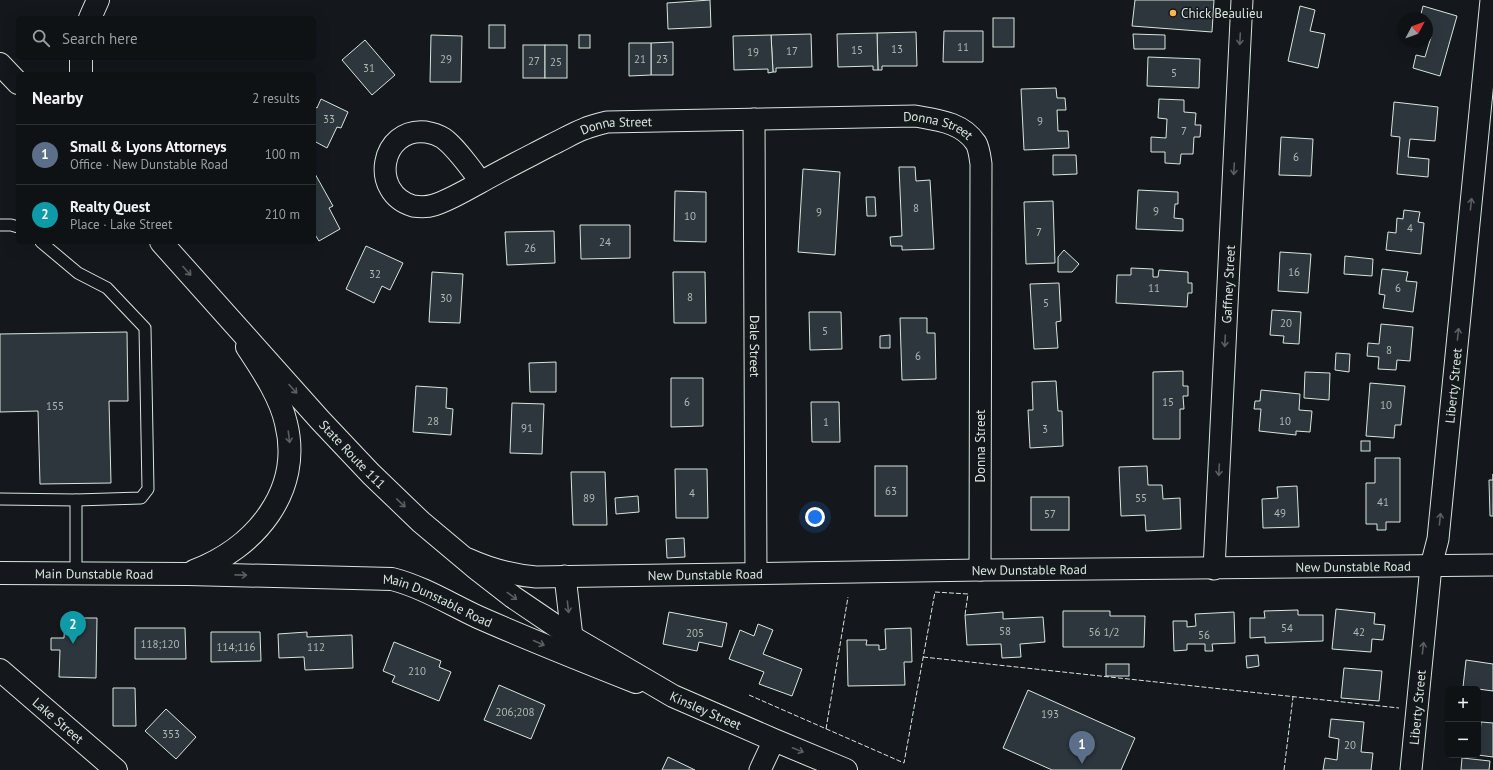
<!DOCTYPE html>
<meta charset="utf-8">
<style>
body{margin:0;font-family:"PT Sans",sans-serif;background:#1d2022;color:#f1f3f6}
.controls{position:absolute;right:12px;bottom:12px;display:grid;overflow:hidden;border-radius:6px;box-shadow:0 4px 16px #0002}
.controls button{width:36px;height:36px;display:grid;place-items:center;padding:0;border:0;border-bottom:1px solid #2f3234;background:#0f1215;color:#f1f3f6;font:20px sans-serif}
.compass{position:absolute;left:1397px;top:12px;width:36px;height:36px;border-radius:50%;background:#0f1215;box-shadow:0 4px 16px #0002;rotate:49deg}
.you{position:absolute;left:815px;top:517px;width:14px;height:14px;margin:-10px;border:3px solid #fff;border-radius:50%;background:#1a73e8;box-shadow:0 0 0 6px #1a73e833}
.badge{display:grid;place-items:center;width:26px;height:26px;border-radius:50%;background:#0f766e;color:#fff;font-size:13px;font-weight:700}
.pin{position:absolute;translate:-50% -33px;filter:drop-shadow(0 1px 2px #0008)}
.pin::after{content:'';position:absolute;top:21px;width:14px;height:12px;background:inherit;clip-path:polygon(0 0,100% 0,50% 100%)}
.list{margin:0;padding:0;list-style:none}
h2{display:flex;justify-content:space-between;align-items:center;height:52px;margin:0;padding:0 16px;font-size:17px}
h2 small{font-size:13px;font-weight:400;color:#9b9ea0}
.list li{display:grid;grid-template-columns:26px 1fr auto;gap:12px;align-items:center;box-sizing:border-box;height:60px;padding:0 16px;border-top:1px solid #2f3234}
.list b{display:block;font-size:15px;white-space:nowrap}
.list p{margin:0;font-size:13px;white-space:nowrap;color:#9b9ea0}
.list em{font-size:13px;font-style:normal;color:#9b9ea0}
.icon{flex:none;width:22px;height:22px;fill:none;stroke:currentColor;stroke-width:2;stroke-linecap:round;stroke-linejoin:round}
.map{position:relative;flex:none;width:1493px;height:770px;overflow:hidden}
.search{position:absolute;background:#0f1215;box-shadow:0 4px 16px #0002;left:16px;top:16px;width:300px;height:44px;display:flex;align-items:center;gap:10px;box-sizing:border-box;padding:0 14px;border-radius:6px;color:#9b9ea0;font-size:15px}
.panel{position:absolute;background:#0f1215;box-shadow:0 4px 16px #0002;left:16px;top:72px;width:300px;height:172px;border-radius:6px}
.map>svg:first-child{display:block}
</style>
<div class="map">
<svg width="1493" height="770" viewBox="0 0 1493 770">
<rect width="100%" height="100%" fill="#14181c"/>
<g fill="#2c363c" stroke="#d8e6dc">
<polygon points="710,0 711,27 668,29 667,3"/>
<polygon points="1135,0 1214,0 1212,32 1132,26"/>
<polygon points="1300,6 1315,10 1310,31 1325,34 1318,68 1288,61"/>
<polygon points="1423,6 1457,16 1440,76 1413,68 1416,55 1425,57 1431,37 1427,36 1427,18 1420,18"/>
<rect x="993" y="18" width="21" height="29"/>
<rect x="489" y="25" width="16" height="23"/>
<polygon points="944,31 983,31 983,62 943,62"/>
<polygon points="916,32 917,66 882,66 882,70 878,70 877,33"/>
<polygon points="877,33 878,70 873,70 873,66 838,67 837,34"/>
<polygon points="811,34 812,67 776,68 776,72 773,72 771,35"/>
<polygon points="1133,34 1165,35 1165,49 1134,49"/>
<polygon points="431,35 462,36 461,82 430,82"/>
<rect x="579" y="35" width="11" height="13"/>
<polygon points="771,35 773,72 768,73 768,69 734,70 733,36"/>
<polygon points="365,40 395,75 372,95 342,60"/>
<polygon points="673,42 673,75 651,75 651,43"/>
<polygon points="629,43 651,43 651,75 629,76"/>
<rect x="523" y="45" width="22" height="33"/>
<rect x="545" y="45" width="22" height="33"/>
<polygon points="1148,57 1200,59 1199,88 1147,86"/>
<polygon points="1056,88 1057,98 1065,98 1066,110 1057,110 1058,131 1068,131 1069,148 1024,150 1021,89"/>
<polygon points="321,99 348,112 341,128 337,127 327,148 314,141 314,106 317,108"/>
<polygon points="1159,99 1184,100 1184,112 1196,113 1195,125 1201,125 1200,137 1194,137 1193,154 1181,154 1180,164 1165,163 1165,152 1151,152 1151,137 1166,138 1167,119 1158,118"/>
<polygon points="1394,102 1438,107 1435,141 1410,139 1408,157 1429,159 1428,177 1397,174 1400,137 1391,136"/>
<polygon points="1281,137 1313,139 1311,176 1279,175"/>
<polygon points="1053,155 1076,155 1077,174 1053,175"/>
<polygon points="899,167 915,167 916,181 930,180 934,249 902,250 902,246 891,246 890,237 902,236"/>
<polygon points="803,169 840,172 835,255 798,252"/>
<polygon points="314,172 333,206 329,208 340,229 319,241 314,233"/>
<polygon points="1138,190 1178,192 1178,204 1175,204 1174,218 1183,219 1183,231 1136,229"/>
<polygon points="675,191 706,192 706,242 674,241"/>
<polygon points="866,197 875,197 876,216 867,216"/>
<polygon points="1053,201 1055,263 1026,264 1024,202"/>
<polygon points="1404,210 1420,212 1418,222 1424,223 1421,254 1386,250 1388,232 1396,233 1397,218 1403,219"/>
<polygon points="580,225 630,225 630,258 581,259"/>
<polygon points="554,231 555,263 507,265 505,232"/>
<polygon points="366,246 403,263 390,290 382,286 374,303 346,289"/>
<polygon points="1064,250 1079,264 1072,272 1058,272 1058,257"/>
<polygon points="1280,252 1311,254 1308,293 1278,291"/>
<polygon points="1345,256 1373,259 1372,276 1344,274"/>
<polygon points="1131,268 1153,269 1153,277 1158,277 1159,270 1188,272 1188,283 1192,283 1192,293 1188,293 1187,307 1116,303 1117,275 1131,275"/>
<polygon points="1382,269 1408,272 1406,281 1417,282 1413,312 1383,308 1385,295 1379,294"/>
<polygon points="432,272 463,274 460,323 429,322"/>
<polygon points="673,272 705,272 706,323 674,323"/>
<polygon points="1059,283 1061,321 1056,322 1058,348 1034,349 1030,284"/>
<polygon points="1272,310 1301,312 1299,344 1283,343 1284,336 1270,335"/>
<polygon points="809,312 841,312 842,349 810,350"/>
<polygon points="900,318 927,318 927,333 935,333 936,379 902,380"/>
<polygon points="1381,324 1413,327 1410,361 1397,360 1396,370 1378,369 1379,357 1367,356 1368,343 1379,344"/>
<polygon points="127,332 128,401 109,401 111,483 40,484 38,411 0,412 0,334"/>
<polygon points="890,335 890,348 880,348 880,336"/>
<polygon points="1336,353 1350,354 1349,372 1335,370"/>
<polygon points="556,362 556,392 530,392 529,363"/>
<polygon points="1183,371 1183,386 1188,386 1188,396 1183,396 1184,409 1180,409 1180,439 1153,439 1153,372"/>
<polygon points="1305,372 1330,373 1329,400 1304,398"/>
<polygon points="671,378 703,378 703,426 671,427"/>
<polygon points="1056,381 1058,411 1062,411 1063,446 1030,448 1028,410 1033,410 1032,382"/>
<polygon points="1370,383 1405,386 1401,425 1395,425 1394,438 1366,436"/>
<polygon points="416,386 447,388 446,408 453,409 451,435 413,432"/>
<polygon points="1261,390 1300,394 1299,410 1312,411 1310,432 1296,431 1296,435 1259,431 1261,409 1254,409 1255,401 1260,401"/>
<polygon points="811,402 839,402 840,442 812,442"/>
<polygon points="512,403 544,404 542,454 510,453"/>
<rect x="1361" y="441" width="9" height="10"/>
<polygon points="1375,458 1400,458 1400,522 1386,522 1386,530 1377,530 1377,524 1366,524 1366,483 1375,483"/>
<rect x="875" y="466" width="32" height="50"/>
<polygon points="1147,466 1148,485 1162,485 1163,499 1180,498 1181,529 1146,531 1145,515 1121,516 1119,467"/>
<polygon points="675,469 707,469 708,518 676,518"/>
<polygon points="571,472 605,472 607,525 573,525"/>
<polygon points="1493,474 1493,516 1490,516 1489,480 1493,480"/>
<polygon points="1297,486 1299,527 1263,528 1262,499 1278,498 1277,487"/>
<polygon points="638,496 639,512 616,514 615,498"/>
<rect x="1031" y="497" width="38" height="33"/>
<polygon points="684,538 685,557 667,558 666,539"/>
<polygon points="1336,609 1375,613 1374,624 1385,625 1383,640 1372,639 1371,652 1332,649"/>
<polygon points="1298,610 1298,615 1323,615 1323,641 1265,643 1265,637 1250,638 1250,618 1265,618 1264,611"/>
<polygon points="1063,611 1110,611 1110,616 1145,616 1144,647 1063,647"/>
<polygon points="669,612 727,623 722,647 699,642 697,651 663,644"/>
<polygon points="1003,612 1003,619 1043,617 1045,642 1020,644 1021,657 1002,658 1001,644 967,645 965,615"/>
<polygon points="1234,612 1235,643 1212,644 1213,651 1205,651 1205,644 1187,644 1187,650 1174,651 1173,621 1187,621 1187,627 1196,626 1195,614"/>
<polygon points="65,618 97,618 96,678 59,677 60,650 51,650 51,638 64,638"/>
<polygon points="758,624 773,630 763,654 802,669 792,696 759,684 764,672 729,659 740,630 754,636"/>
<polygon points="135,628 185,628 186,659 135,659"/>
<polygon points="911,628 912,662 904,662 905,685 848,686 847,640 867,640 866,645 879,645 879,650 886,649 885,629"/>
<polygon points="211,632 260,632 261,661 211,662"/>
<polygon points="307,632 307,637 352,635 353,668 305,670 304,657 279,658 278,634"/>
<polygon points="394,642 441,661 439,667 451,672 439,701 392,682 395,676 383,671"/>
<polygon points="1258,655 1259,666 1247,668 1246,656"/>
<polygon points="1466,660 1493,664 1493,691 1463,687"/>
<rect x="1106" y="664" width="23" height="12"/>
<polygon points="1344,668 1382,671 1379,701 1341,698"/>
<polygon points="499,685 545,705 531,739 484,720"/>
<polygon points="113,688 135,688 136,726 113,726"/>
<polygon points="1028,690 1135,738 1121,770 1052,770 1003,748"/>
<polygon points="166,709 196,737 176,759 145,731"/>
<polygon points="1331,719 1364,722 1361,752 1373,753 1371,770 1323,770 1325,758 1337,760 1339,739 1329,737"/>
<polygon points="1481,722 1493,723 1493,757 1478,755"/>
<polygon points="668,757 695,770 662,770"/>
<polygon points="1462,758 1490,761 1489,770 1461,770"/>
</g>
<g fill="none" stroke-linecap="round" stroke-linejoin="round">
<g stroke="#d8e6dc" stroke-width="13">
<g id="lane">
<polyline points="0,225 11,225 18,227"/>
<polyline points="0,499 76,500 141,498 148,489 145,328 107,288 78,273 41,242"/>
<polyline points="76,500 76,573"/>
</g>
</g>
<g stroke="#d8e6dc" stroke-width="23">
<g id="street">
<path id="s1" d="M754,119L756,573"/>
<path id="s2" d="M481,182C471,169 456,147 443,138C438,135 432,133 426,132C380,127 369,193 413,206C420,207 428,207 434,205C450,200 466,190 481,182C504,169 528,157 551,145C562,140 573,133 584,129C591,126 599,124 607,122L915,116C937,120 962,122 976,143C979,148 980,157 981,164L980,570"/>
<path id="s3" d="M468,559C490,569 513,575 536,577L980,570L1493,565"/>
<path id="s4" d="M1214,569L1242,0"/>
<polyline points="565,576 572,637"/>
<polyline points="760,770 774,740"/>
<path id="s5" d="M1411,770L1431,566L1438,539L1491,0"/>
</g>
</g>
<g stroke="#d8e6dc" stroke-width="24">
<g id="secondary">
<path d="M194,571C255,548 303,491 286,423C280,396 262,370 247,347"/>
<path id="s6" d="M0,573L188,574L392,579C423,587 450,604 478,617C530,640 583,661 636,682"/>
<path id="s7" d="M0,670L116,770"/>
</g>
</g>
<g stroke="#d8e6dc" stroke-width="24">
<g id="primary">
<polyline points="90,18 98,0"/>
<polyline points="0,64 18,83"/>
<polyline points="81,74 81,58"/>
<path id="s8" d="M161,242L320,420L371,474L421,522L477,569L513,597L572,637L673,696L774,740L846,770"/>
</g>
</g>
<use href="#lane" stroke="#14181c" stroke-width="11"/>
<use href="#street" stroke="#14181c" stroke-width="21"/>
<use href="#secondary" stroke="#14181c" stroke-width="22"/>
<use href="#primary" stroke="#14181c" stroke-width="22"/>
<g stroke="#d8e6dc" stroke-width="1" stroke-dasharray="5 2" stroke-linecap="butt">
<polyline points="923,657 1399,708"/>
<polyline points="749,695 904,763 935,592 968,594 965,615"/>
<polyline points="826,729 848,597"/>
<polyline points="1284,770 1293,697"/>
</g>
</g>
<defs><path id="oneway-shaft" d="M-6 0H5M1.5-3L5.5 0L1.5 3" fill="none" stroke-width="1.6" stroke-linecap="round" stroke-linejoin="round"/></defs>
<g stroke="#59605f">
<use href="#oneway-shaft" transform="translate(1240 39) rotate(93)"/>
<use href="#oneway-shaft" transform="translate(1234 169) rotate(93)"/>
<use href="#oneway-shaft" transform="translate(1471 204) rotate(-84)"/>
<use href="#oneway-shaft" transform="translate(187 271) rotate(48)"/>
<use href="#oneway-shaft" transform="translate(1458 334) rotate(-84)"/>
<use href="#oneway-shaft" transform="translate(1225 341) rotate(93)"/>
<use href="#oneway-shaft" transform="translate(293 389) rotate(48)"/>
<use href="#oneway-shaft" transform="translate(289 437) rotate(83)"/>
<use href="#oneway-shaft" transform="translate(1219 470) rotate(93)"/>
<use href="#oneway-shaft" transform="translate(401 503) rotate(44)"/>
<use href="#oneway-shaft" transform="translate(1440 519) rotate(-84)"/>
<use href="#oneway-shaft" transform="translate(241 575) rotate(1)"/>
<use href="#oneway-shaft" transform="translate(512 596) rotate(36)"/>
<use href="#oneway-shaft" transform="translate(568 607) rotate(84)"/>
<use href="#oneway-shaft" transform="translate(539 643) rotate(24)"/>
<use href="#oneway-shaft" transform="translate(1423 648) rotate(-84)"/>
<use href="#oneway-shaft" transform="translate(798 750) rotate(22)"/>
</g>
<circle fill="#ffb74d" stroke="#14181c" stroke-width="1.5" cx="1173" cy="13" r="4"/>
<g text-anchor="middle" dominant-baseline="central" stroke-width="3" stroke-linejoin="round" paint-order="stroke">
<g font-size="11" fill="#adbab4">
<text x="963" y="47">11</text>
<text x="897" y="49">13</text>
<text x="857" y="50">15</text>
<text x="792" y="51">17</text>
<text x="753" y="52">19</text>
<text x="446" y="59">29</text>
<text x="640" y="59">21</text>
<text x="662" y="59">23</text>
<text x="534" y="61">27</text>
<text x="556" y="62">25</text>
<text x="369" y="68">31</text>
<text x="1174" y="73">5</text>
<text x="329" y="119">33</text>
<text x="1040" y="121">9</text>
<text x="1184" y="131">7</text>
<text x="1296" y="157">6</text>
<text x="916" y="208">8</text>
<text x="1156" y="211">9</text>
<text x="819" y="212">9</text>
<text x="690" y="216">10</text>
<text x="1410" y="228">4</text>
<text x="1039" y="232">7</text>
<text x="605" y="242">24</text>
<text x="530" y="248">26</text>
<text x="1294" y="272">16</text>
<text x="375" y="274">32</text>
<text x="1154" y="288">11</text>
<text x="1398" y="288">6</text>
<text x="690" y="297">8</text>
<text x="446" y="298">30</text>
<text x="1046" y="303">5</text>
<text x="1286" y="323">20</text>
<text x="825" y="331">5</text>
<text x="1389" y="350">8</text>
<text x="918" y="356">6</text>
<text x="687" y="402">6</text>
<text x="1168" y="402">15</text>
<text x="1386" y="405">10</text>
<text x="55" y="406">155</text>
<text x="433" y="421">28</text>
<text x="1285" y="421">10</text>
<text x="826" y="422">1</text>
<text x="527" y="428">91</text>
<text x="1045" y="429">3</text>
<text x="891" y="491">63</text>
<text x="692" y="493">4</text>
<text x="589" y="498">89</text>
<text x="1141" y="498">55</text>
<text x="1383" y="502">41</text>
<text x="1280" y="513">49</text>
<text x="1050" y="514">57</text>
<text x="1287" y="628">54</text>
<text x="1005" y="631">58</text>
<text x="1104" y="632">56 1/2</text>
<text x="1359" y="632">42</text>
<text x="695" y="633">205</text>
<text x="1204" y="635">56</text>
<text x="160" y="644">118;120</text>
<text x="236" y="647">114;116</text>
<text x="316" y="647">112</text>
<text x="417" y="671">210</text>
<text x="515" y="712">206;208</text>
<text x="1050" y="714">193</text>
<text x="171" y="734">353</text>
<text x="1350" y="745">20</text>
</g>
<g font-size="13" fill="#d8e6dc" stroke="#14181c" text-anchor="start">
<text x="1181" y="13">Chick Beaulieu</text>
</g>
<g font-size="13" fill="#d8e6dc" stroke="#14181c">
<text stroke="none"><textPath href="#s2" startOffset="411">Donna Street</textPath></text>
<text stroke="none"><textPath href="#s2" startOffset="735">Donna Street</textPath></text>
<text stroke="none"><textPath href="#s4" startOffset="285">Gaffney Street</textPath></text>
<text stroke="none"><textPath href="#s1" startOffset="227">Dale Street</textPath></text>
<text stroke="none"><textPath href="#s5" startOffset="387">Liberty Street</textPath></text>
<text transform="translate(980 446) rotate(-90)">Donna Street</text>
<text stroke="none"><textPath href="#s8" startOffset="286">State Route 111</textPath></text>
<text stroke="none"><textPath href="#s3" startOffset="888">New Dunstable Road</textPath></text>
<text stroke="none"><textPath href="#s3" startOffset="564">New Dunstable Road</textPath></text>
<text stroke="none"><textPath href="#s6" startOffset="94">Main Dunstable Road</textPath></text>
<text stroke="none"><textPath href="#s3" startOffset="240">New Dunstable Road</textPath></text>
<text stroke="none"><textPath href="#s6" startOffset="442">Main Dunstable Road</textPath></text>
<text stroke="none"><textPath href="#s5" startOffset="63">Liberty Street</textPath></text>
<text stroke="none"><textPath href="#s8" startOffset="725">Kinsley Street</textPath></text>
<text stroke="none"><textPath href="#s7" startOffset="77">Lake Street</textPath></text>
</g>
</g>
</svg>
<div class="controls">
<button>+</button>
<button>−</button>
</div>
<svg class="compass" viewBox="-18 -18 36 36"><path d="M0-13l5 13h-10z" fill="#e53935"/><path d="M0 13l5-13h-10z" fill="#9b9ea0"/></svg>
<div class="you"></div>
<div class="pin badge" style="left:1082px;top:764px;background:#5c6f8a">1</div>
<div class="pin badge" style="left:73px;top:644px;background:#0f9aa8">2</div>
<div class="search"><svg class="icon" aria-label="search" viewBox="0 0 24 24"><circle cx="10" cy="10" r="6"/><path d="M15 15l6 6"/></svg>Search here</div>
<section class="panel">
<h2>Nearby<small>2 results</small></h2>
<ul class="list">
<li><span class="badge" style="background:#5c6f8a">1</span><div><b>Small &amp; Lyons Attorneys</b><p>Office · New Dunstable Road</p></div><em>100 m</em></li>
<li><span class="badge" style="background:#0f9aa8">2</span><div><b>Realty Quest</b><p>Place · Lake Street</p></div><em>210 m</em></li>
</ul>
</section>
</div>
